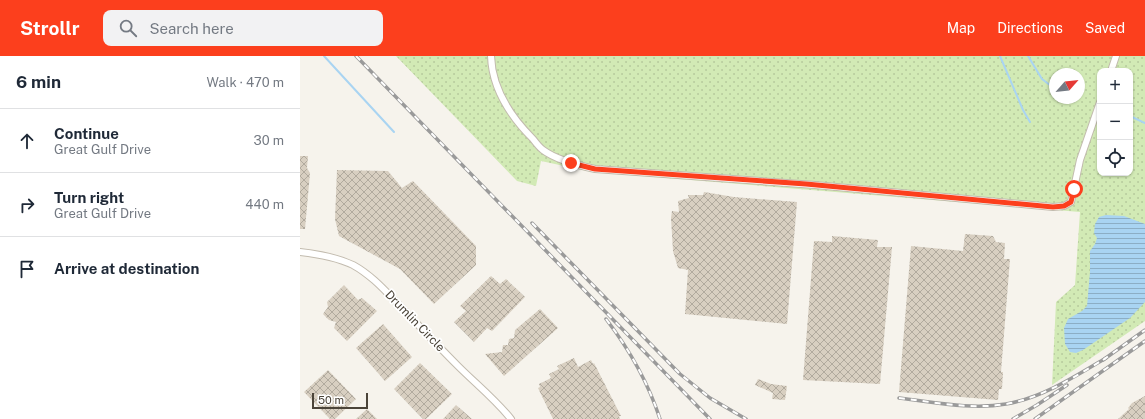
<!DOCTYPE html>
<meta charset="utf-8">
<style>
body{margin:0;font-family:"Public Sans",sans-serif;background:#f2f2f3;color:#1f2937}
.controls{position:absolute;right:12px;top:12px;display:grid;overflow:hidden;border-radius:8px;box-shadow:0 1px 3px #0004}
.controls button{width:36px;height:36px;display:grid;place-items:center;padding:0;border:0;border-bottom:1px solid #e0e1e3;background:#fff;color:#1f2937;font:20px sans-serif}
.compass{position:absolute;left:749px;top:12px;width:36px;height:36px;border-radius:50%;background:#fff;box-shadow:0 1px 3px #0004;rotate:63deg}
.scale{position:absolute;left:12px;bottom:10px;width:56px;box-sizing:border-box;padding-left:4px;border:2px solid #4b4439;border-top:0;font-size:11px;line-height:14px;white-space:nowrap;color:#4b4439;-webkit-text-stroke:3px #fff;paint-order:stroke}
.stop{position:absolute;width:12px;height:12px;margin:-9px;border:3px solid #fc3f1d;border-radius:50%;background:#fff}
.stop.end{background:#fc3f1d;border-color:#fff;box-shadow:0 1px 4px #0008}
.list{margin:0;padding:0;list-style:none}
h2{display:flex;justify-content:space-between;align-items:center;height:52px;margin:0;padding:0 16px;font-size:17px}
h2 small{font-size:13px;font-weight:400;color:#747a83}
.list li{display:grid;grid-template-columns:26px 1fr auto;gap:12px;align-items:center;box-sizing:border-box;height:64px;padding:0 16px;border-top:1px solid #e0e1e3}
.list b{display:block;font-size:15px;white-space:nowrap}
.list p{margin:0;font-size:13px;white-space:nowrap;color:#747a83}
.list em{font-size:13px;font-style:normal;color:#747a83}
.icon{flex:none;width:22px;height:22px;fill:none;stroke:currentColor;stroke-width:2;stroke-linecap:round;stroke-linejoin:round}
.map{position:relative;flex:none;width:845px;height:363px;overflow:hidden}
header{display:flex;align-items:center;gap:24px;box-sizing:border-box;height:56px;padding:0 20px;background:#fc3f1d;color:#fff}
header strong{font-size:19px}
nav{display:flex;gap:22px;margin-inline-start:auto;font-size:14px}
.search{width:280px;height:36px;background:#f2f2f3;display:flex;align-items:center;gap:10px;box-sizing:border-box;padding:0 14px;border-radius:8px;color:#747a83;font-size:15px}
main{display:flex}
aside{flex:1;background:#fff}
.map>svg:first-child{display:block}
</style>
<header>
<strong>Strollr</strong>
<div class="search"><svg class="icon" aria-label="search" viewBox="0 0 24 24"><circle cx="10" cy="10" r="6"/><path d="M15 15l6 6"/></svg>Search here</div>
<nav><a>Map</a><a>Directions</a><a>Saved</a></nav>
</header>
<main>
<aside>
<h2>6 min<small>Walk · 470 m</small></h2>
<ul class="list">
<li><svg class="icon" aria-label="ahead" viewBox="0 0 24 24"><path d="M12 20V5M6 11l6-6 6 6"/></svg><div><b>Continue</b><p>Great Gulf Drive</p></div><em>30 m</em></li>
<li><svg class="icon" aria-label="right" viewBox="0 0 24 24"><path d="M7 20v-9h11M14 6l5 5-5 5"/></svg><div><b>Turn right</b><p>Great Gulf Drive</p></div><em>440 m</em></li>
<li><svg class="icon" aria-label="arrive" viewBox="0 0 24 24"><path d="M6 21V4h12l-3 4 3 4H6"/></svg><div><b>Arrive at destination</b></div></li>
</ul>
</aside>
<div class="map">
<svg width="845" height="363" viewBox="0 0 845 363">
<defs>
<pattern id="grass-dots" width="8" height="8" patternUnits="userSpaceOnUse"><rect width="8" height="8" fill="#d2eab5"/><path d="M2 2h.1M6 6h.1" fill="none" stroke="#b6ca9c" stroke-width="1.8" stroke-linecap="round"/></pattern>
<pattern id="water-rules" width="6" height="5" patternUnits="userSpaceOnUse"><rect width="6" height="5" fill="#a9d4f2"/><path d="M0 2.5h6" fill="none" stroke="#8caec5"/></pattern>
<pattern id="building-cross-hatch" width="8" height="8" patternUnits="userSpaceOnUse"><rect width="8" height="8" fill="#d8cfc1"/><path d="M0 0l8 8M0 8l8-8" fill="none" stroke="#b1aa9e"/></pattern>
</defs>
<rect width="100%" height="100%" fill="#f6f3ec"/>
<path fill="url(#grass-dots)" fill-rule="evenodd" d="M96,0H845V265L752,329L756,246L775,229L780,156L292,116L241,105L236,130L217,125ZM800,15H830V117H800ZM755,18H779V42H755Z"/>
<polygon fill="url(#water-rules)" points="806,159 824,160 845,168 845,246 830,262 783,294 776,297 770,296 765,288 764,272 768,263 782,255 787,250 790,216 790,195 795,188 797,182 794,177 795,168 799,161"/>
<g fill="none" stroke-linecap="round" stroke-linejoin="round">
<g stroke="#a9d4f2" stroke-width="2">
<polyline points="24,0 94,76"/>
<polyline points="700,0 723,54 730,66"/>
<polyline points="728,0 742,23 755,33"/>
<polyline points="779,40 779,41"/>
<polyline points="830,60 845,67"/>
</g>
</g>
<g fill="url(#building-cross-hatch)">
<polygon points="0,100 8,100 7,112 10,117 5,173 0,173"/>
<polygon points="37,114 88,115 102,132 113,125 176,190 176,209 134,248 100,213 39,180 35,163"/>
<polygon points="404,136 434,141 497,146 487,268 385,258 388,214 378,212 373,195 371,162 372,155 379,156 378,145 389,142 388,139 403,139"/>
<polygon points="665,178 693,180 696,186 705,187 704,203 710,203 701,316 703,316 702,333 699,333 698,344 599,336 611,190 663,195"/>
<polygon points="532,180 578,184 577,191 592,191 580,328 503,324 514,185 532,186"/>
<polygon points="191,220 200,228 206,223 225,241 192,275 187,272 174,286 154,266 166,255 160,250"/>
<polygon points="44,229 58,244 62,242 77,255 47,285 34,272 36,266 29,264 23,258 28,251 27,246"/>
<polygon points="240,253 258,272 204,320 185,298 202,296 203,289 208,289 209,283 214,282 215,274"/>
<polygon points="83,268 112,301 85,325 56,292"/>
<polygon points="274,302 278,311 291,304 293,308 294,307 321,360 319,360 320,363 253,363 238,332 240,331 239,328 251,322 249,318 259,313 257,310"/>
<polygon points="120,307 152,338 126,363 123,363 94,333"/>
<polygon points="28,314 56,343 35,363 30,363 4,336"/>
<polygon points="458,323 471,328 487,330 485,344 472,343 473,337 455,329"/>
<polygon points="845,340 845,363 818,363 829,353 828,352 832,347"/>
<polygon points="156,349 172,363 143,363"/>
<polygon points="67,353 77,363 56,363"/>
</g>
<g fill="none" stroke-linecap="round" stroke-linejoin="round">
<g stroke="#c2bbae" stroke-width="8">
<g id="minor">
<path d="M191,0C192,32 211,61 233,83C236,87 239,91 243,94C255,103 281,110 295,113L515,129L753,151L764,150L771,146L780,104L800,46"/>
<polyline points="811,15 816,0"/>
<path d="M0,196C18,198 36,201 53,209C73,220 87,237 103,253C121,272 139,291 158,310C176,328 195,343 211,363"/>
</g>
</g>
<use href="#minor" stroke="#fff" stroke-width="6"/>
<g stroke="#9a9a9a" stroke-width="3.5">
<g id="rail">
<polyline points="56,0 410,363"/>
<polyline points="232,167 380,318 410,342 446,363"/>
<path d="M306,263C329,293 348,326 360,363"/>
<polyline points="803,304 845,274"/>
<path d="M599,342C634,346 671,354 706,348C742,342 776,320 806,302"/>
<polyline points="713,363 737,349 767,329"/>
<polyline points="735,363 845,285"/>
</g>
</g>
<use href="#rail" stroke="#fff" stroke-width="2" stroke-dasharray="6" stroke-linecap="butt"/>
</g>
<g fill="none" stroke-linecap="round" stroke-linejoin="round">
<polyline stroke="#fc3f1d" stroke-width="5" points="271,107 295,113 506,128 753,151 764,150 771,146 774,133"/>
</g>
<g text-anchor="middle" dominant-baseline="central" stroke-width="3.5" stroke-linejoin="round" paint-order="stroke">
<g font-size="12" fill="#4b4439" stroke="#fff">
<text transform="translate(115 265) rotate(46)">Drumlin Circle</text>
</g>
</g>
</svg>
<div class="controls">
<button>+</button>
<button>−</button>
<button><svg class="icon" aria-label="locate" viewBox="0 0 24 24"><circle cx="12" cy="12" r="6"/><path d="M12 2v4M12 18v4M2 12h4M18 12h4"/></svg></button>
</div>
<svg class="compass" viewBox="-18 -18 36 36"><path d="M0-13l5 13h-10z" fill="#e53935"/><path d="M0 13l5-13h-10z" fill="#747a83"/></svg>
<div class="scale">50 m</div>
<div class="stop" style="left:774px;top:133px"></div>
<div class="stop end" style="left:271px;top:107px"></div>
</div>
</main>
